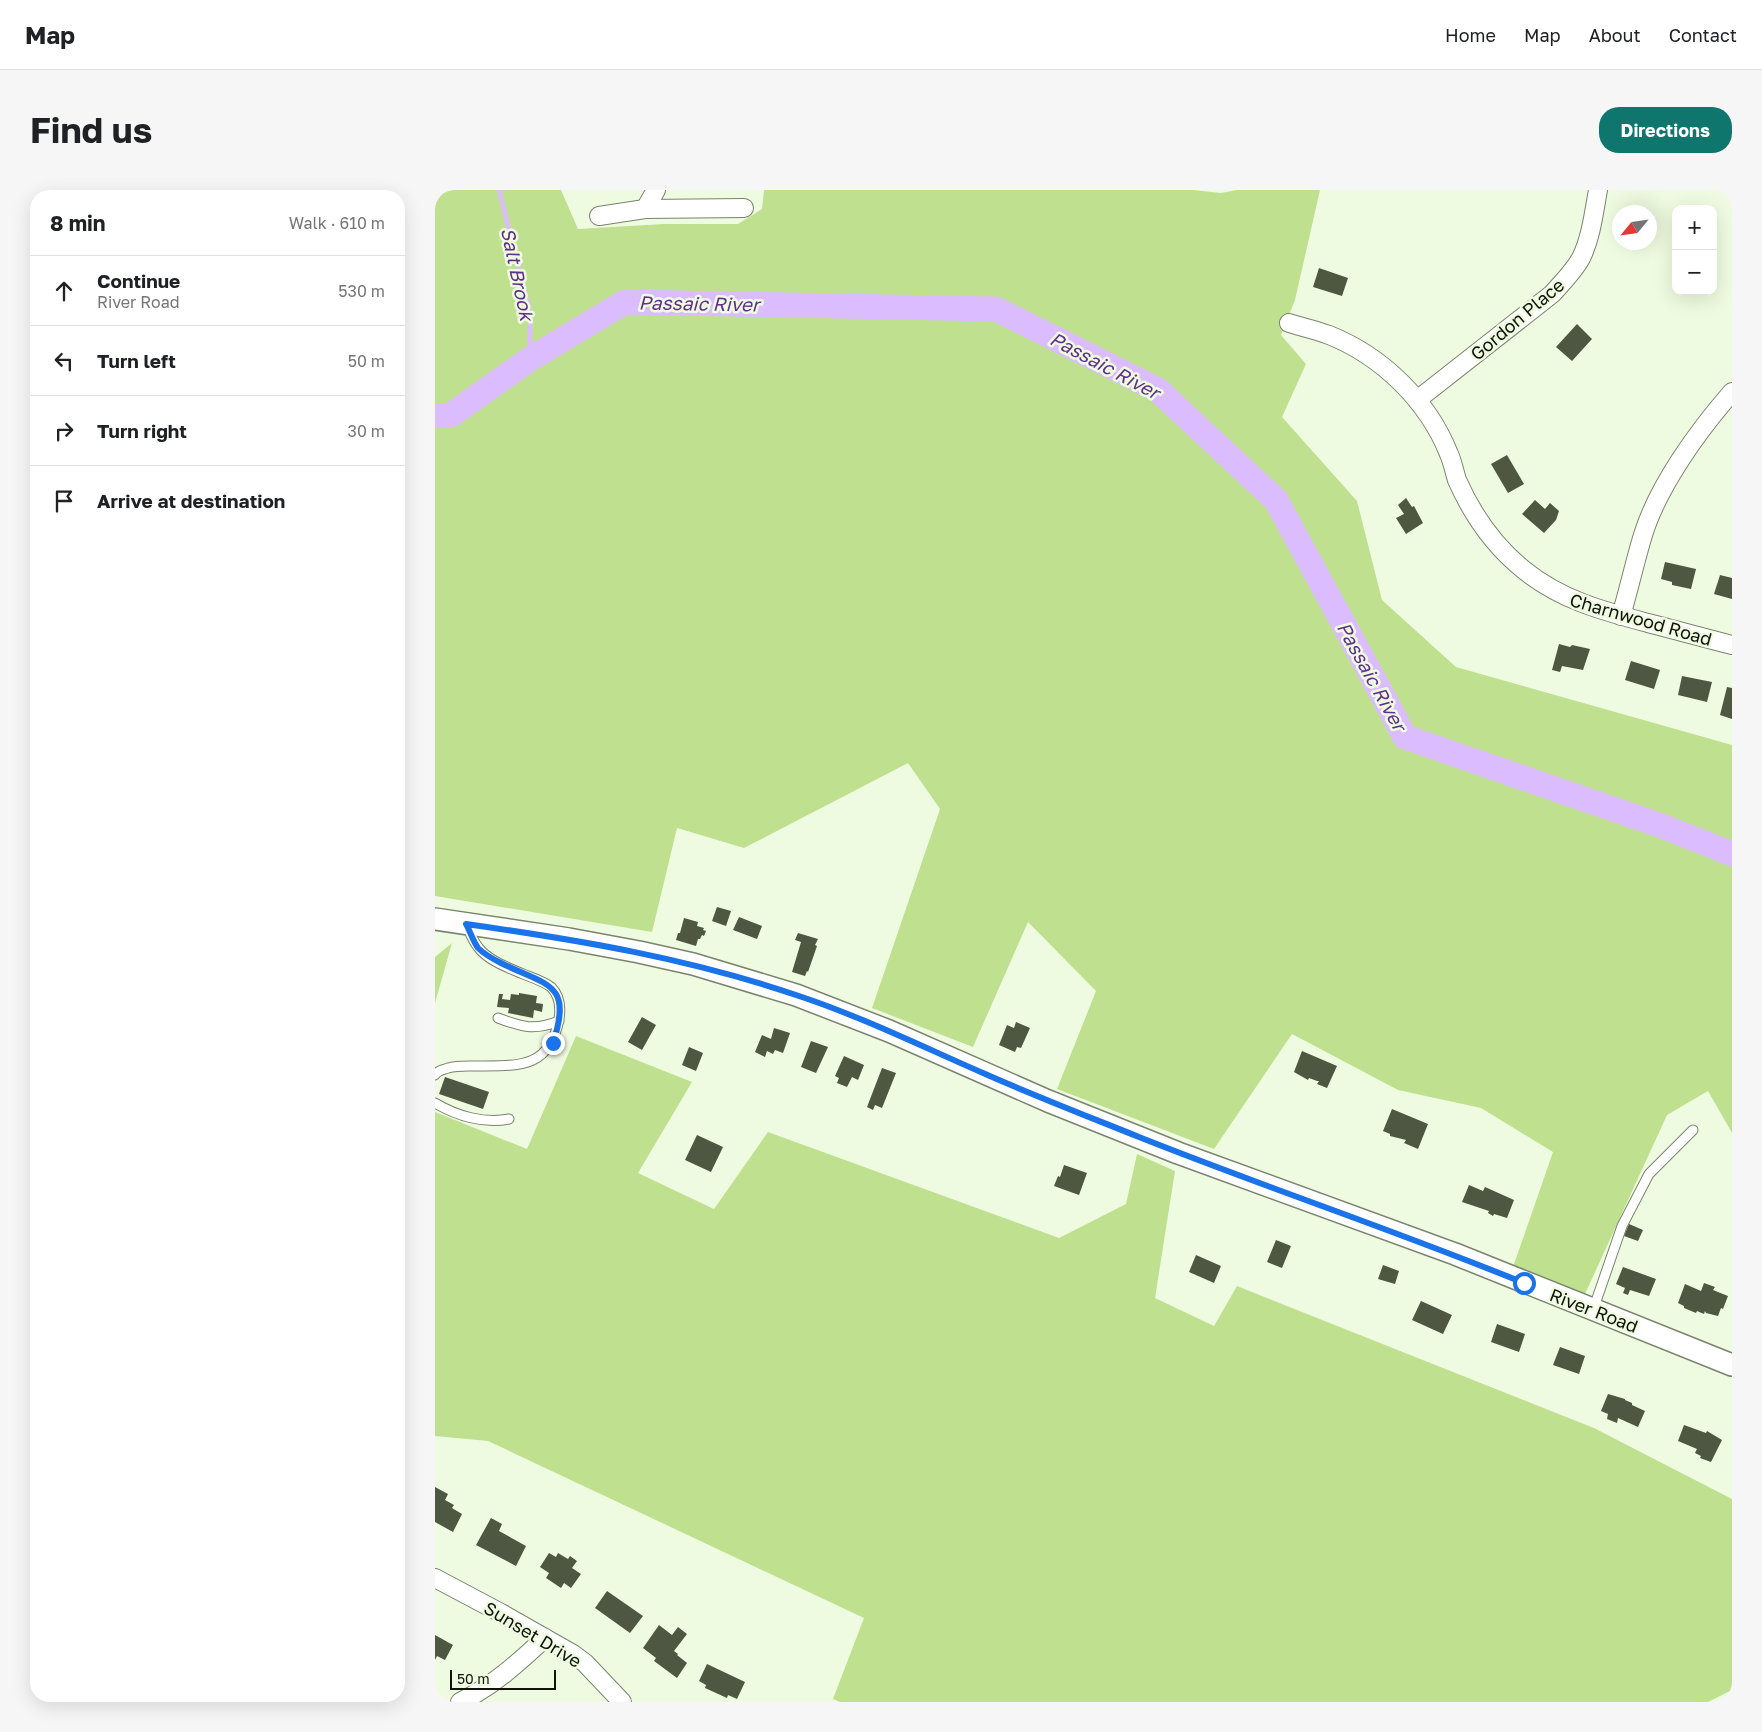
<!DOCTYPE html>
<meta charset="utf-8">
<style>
body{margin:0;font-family:"Golos Text",sans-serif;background:#f6f6f6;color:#202124}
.controls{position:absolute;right:15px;top:15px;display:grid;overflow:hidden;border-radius:10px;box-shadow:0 5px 20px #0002}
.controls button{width:45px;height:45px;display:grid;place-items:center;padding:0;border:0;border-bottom:1px solid #e0e0e0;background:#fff;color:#202124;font:25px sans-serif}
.compass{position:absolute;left:1177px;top:15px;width:45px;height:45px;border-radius:50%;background:#fff;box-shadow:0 5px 20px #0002;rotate:241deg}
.scale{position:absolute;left:15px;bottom:12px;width:106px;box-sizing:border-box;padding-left:5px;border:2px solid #0f130a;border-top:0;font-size:14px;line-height:18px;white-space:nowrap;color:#0f130a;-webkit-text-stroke:4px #effbe0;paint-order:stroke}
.stop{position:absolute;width:15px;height:15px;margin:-11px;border:4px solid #1a73e8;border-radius:50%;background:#fff}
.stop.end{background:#1a73e8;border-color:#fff;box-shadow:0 1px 5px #0008}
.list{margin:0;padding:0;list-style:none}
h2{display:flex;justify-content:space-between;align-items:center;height:65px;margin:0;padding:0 20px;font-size:21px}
h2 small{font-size:16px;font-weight:400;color:#757577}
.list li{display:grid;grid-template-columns:32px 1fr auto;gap:15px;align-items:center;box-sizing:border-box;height:70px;padding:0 20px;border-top:1px solid #e0e0e0}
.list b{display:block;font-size:19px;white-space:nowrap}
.list p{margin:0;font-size:16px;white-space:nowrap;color:#757577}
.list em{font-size:16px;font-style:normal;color:#757577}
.icon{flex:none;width:28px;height:28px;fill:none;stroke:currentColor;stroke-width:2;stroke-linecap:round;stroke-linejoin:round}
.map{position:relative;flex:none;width:1297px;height:1512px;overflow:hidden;border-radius:20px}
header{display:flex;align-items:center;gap:30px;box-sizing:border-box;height:70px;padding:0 25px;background:#fff;border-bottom:1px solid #e0e0e0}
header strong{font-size:24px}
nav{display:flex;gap:28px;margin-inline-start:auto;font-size:18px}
.intro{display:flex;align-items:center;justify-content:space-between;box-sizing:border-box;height:120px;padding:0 30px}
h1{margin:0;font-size:35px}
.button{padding:12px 22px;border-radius:20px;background:#0f766e;color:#fff;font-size:18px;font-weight:700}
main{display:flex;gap:30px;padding:0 30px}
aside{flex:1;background:#fff;border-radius:20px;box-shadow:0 5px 20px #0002}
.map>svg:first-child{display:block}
</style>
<header>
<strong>Map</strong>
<nav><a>Home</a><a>Map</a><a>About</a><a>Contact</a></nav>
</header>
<div class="intro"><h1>Find us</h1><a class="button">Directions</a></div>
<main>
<aside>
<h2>8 min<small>Walk · 610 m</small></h2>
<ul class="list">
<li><svg class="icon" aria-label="ahead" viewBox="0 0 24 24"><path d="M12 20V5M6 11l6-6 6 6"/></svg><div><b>Continue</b><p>River Road</p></div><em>530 m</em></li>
<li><svg class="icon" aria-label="left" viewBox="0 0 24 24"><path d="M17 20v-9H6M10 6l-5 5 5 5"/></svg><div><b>Turn left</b></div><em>50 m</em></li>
<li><svg class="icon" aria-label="right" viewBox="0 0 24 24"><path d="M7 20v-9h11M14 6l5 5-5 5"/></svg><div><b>Turn right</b></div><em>30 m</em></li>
<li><svg class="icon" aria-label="arrive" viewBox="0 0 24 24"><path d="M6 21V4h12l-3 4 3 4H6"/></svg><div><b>Arrive at destination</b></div></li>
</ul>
</aside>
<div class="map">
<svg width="1297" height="1512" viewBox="0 0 1297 1512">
<rect width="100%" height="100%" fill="#effbe0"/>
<g fill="#bfe18f">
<polygon points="0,0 126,0 143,39 229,34 303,34 327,19 329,0 758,0 786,3 802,0 885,0 860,110 846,145 871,174 847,227 922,311 947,410 1021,477 1297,555 1297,943 1273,901 1232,925 1150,1104 1078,1077 1118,962 1046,918 963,900 857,844 779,959 622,899 661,801 593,732 538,857 437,818 505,619 473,573 309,658 242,638 217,742 0,706"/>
<polygon points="17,753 0,813 0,767"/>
<polygon points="141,846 257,892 203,983 279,1019 333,942 624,1048 691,1014 702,964 740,981 720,1108 779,1136 802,1096 1159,1238 1297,1309 1297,1500 1273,1512 405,1512 398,1509 429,1428 53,1251 0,1246 0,922 92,959"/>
</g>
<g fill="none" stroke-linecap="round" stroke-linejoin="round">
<polyline stroke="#dabcff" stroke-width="4.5" points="64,0 95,122 95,169"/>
<polyline stroke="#dabcff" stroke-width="25" points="0,226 16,225 95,169 190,112 561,119 723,200 841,310 970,547 1227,636 1297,664"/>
</g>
<g fill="#4e5741">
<polygon points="884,78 913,88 907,106 878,97"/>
<polygon points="1142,134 1157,149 1137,171 1121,157"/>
<polygon points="1072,265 1089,294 1073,303 1056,274"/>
<polygon points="971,308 977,317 979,316 988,333 971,344 961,328 969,324 963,315"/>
<polygon points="1100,310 1110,319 1115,313 1124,321 1121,330 1109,343 1087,324"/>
<polygon points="1230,372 1261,379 1256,399 1237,395 1237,392 1226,389"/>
<polygon points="1285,385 1297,388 1297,409 1279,404"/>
<polygon points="1124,454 1135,457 1137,455 1155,459 1148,480 1127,476 1125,482 1117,480"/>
<polygon points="1196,471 1225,480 1219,499 1190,490"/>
<polygon points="1247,486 1277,492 1272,512 1243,505"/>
<polygon points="1292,497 1297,498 1297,529 1285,525"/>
<polygon points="282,717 296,721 291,736 277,731"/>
<polygon points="304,727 327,736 322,749 298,740"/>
<polygon points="249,728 263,732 262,736 269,738 268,740 271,741 269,746 267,745 265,749 263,749 261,756 241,750 243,743 245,743"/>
<polygon points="363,743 383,749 380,755 382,756 373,782 372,781 370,786 357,782 366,752 360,750"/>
<polygon points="84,803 102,806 101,813 108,814 107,822 99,820 98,828 73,823 74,818 62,817 64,804 68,804 67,809 75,810 76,804 84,805"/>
<polygon points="207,827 221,835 207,860 193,852"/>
<polygon points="581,832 595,838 586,858 582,857 580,862 564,855 572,835 579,838"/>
<polygon points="339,838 355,843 348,863 340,860 338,864 332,861 330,867 320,862 327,845 336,849"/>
<polygon points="376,851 393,857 381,883 366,877"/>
<polygon points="254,857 268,863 261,881 247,875"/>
<polygon points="867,861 902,876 892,898 882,894 884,891 882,891 874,888 873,890 859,882"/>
<polygon points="409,866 429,875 423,890 417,887 412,897 402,893 404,888 400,886"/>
<polygon points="447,878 461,883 447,918 440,915 438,920 432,917"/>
<polygon points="10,887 54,902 48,919 4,904"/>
<polygon points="957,919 993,934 983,959 969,953 971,950 955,946 955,944 948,941"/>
<polygon points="262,945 288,957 276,982 250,970"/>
<polygon points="629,975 652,983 644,1005 619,996 623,986 625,987"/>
<polygon points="1034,995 1048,1001 1050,997 1079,1010 1072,1028 1059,1024 1058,1026 1053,1023 1054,1021 1027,1012"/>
<polygon points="1194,1034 1208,1040 1203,1051 1189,1046"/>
<polygon points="841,1050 856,1056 847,1078 832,1072"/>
<polygon points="761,1065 786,1076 779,1093 754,1082"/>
<polygon points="948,1075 964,1081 960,1094 943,1089"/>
<polygon points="1188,1077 1221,1089 1214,1106 1195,1100 1193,1105 1188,1103 1190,1098 1181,1094"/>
<polygon points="1269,1093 1280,1097 1278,1100 1293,1106 1288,1119 1286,1118 1283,1126 1271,1123 1270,1121 1269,1124 1262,1121 1261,1123 1249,1118 1249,1116 1243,1113 1250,1094 1266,1101"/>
<polygon points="986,1111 1017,1125 1008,1144 977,1130"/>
<polygon points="1062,1134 1090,1144 1084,1162 1056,1152"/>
<polygon points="1125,1157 1150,1166 1144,1184 1118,1175"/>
<polygon points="1173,1204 1190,1209 1190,1210 1197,1213 1197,1215 1210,1221 1203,1237 1183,1228 1182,1233 1172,1229 1173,1224 1166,1221"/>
<polygon points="1249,1235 1271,1243 1272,1241 1287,1250 1276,1272 1265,1268 1266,1266 1260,1263 1262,1259 1243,1251"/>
<polygon points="0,1297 13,1304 10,1310 19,1315 17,1318 27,1324 18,1342 0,1332"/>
<polygon points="56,1328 67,1334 64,1341 91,1356 81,1376 41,1355"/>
<polygon points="114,1363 121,1367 123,1363 133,1369 135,1366 142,1371 137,1378 146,1384 136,1398 129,1393 126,1398 111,1388 114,1383 105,1377"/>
<polygon points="172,1401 208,1426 195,1443 160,1418"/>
<polygon points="224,1435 237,1445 243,1437 252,1444 239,1461 243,1464 242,1465 252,1473 242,1488 219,1471 221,1468 208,1458"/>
<polygon points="0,1445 18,1455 10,1470 2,1466 0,1470"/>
<polygon points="272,1474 310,1492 302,1509 293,1505 292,1508 270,1498 271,1495 264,1491"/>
</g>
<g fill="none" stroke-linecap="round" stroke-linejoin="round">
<g stroke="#79846c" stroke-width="11">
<g id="service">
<path d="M63,828C87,837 99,841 124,831"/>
<path d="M0,885C3,880 8,880 13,878C23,875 33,876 43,876C85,876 115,878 124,829C126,817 125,806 116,797C108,791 98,788 88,784C74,778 52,770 43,757C38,751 35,743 32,736"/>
<path d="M0,913C22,926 49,934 74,929"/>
<polyline points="1158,1120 1187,1036 1214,984 1258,940"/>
</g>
</g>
<g stroke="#79846c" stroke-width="20">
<g id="minor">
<polyline points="210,19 221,0"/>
<polyline points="164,26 210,19 309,18"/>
<path d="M854,133C867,137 881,140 894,145C947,166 993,211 1014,264C1018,273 1019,281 1022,290C1037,324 1059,356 1089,380C1126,410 1168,421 1213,433C1241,440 1269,448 1297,455"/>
<path d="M982,210L1117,104C1127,93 1139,81 1146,68C1156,48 1159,22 1163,0"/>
<path d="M1186,426C1194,399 1200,371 1208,345C1223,296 1263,241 1297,202"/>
<polyline points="0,1388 66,1423 138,1464 150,1473 187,1512"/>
<path d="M25,1512C58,1496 83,1473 110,1448"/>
</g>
</g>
<g stroke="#79846c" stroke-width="24">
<polyline id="tertiary" points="0,729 134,749 204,762 258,774 361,805 454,841 613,911 743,963 1020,1064 1297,1175"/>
</g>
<use href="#service" stroke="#fff" stroke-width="9"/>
<use href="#minor" stroke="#fff" stroke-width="18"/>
<use href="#tertiary" stroke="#fff" stroke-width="21"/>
</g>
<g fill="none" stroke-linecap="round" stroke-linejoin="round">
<path stroke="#1a73e8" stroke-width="6" d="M118,853C138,792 112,796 66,773C58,769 49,764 43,758C38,751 35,741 31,734C144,750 252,768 361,805C425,826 486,856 548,883C600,906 652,926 704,947C832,998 962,1041 1089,1093"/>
</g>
<g text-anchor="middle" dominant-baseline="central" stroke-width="5" stroke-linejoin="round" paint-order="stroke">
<g font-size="18" fill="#0f130a" stroke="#effbe0">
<text transform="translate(1082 129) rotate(-40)">Gordon Place</text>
<text transform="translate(1206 429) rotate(16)">Charnwood Road</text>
<text transform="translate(1159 1120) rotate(21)">River Road</text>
<text transform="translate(98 1444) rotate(31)">Sunset Drive</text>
</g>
<g font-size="19" font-style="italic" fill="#61308e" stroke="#effbe0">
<text transform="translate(83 84) rotate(78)">Salt Brook</text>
<text transform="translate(264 113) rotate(1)">Passaic River</text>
<text transform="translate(670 175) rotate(28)">Passaic River</text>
<text transform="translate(937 486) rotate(61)">Passaic River</text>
</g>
</g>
</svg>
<div class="controls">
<button>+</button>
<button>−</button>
</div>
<svg class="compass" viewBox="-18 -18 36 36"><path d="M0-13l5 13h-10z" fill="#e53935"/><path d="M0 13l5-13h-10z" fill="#757577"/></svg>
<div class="scale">50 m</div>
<div class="stop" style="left:1089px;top:1093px"></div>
<div class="stop end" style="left:118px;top:853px"></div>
</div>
</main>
